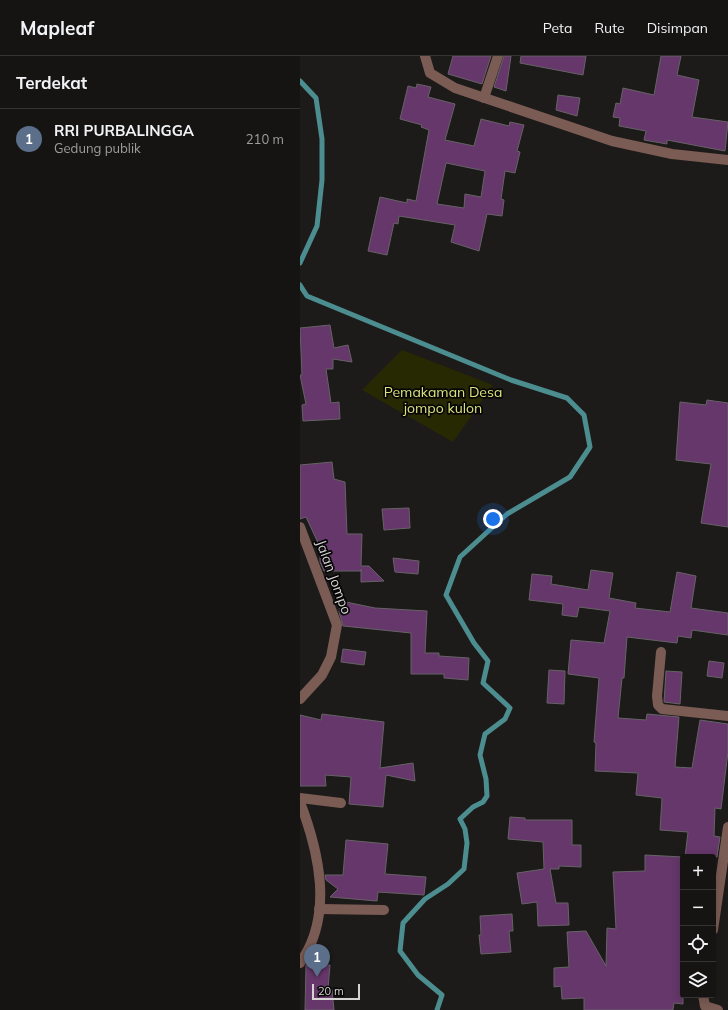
<!DOCTYPE html>
<html lang="id">
<meta charset="utf-8">
<style>
body{margin:0;font-family:Mulish,sans-serif;background:#1f1d1c;color:#f1f3f6}
.controls{position:absolute;right:12px;bottom:12px;display:grid;overflow:hidden;border-radius:4px;box-shadow:0 2px 10px #0003}
.controls button{width:36px;height:36px;display:grid;place-items:center;padding:0;border:0;border-bottom:1px solid #353333;background:#161413;color:#f1f3f6;font:20px sans-serif}
.scale{position:absolute;left:12px;bottom:10px;width:48px;box-sizing:border-box;padding-left:4px;border:2px solid #d5d4d2;border-top:0;font-size:11px;line-height:14px;white-space:nowrap;color:#d5d4d2;-webkit-text-stroke:3px #070606;paint-order:stroke}
.you{position:absolute;left:193px;top:463px;width:14px;height:14px;margin:-10px;border:3px solid #fff;border-radius:50%;background:#1a73e8;box-shadow:0 0 0 6px #1a73e833}
.badge{display:grid;place-items:center;width:26px;height:26px;border-radius:50%;background:#afc504;color:#fff;font-size:13px;font-weight:700}
.pin{position:absolute;translate:-50% -33px;filter:drop-shadow(0 1px 2px #0008)}
.pin::after{content:'';position:absolute;top:21px;width:14px;height:12px;background:inherit;clip-path:polygon(0 0,100% 0,50% 100%)}
.list{margin:0;padding:0;list-style:none}
h2{display:flex;justify-content:space-between;align-items:center;height:52px;margin:0;padding:0 16px;font-size:17px}
h2 small{font-size:13px;font-weight:400;color:#9e9ea0}
.list li{display:grid;grid-template-columns:26px 1fr auto;gap:12px;align-items:center;box-sizing:border-box;height:60px;padding:0 16px;border-top:1px solid #353333}
.list b{display:block;font-size:15px;white-space:nowrap}
.list p{margin:0;font-size:13px;white-space:nowrap;color:#9e9ea0}
.list em{font-size:13px;font-style:normal;color:#9e9ea0}
.icon{flex:none;width:22px;height:22px;fill:none;stroke:currentColor;stroke-width:2;stroke-linecap:round;stroke-linejoin:round}
.map{position:relative;flex:none;width:428px;height:954px;overflow:hidden}
header{display:flex;align-items:center;gap:24px;box-sizing:border-box;height:56px;padding:0 20px;background:#161413;border-bottom:1px solid #353333}
header strong{font-size:19px}
nav{display:flex;gap:22px;margin-inline-start:auto;font-size:14px}
main{display:flex}
aside{flex:1;background:#161413}
.map>svg:first-child{display:block}
</style>
<header>
<strong>Mapleaf</strong>
<nav><a>Peta</a><a>Rute</a><a>Disimpan</a></nav>
</header>
<main>
<aside>
<h2>Terdekat<small></small></h2>
<ul class="list">
<li><span class="badge" style="background:#5c6f8a">1</span><div><b>RRI PURBALINGGA</b><p>Gedung publik</p></div><em>210 m</em></li>
</ul>
</aside>
<div class="map">
<svg width="428" height="954" viewBox="0 0 428 954">
<rect width="100%" height="100%" fill="#1d1b19"/>
<polygon fill="#262902" points="102,294 193,329 153,386 62,334"/>
<g fill="none" stroke-linecap="round" stroke-linejoin="round">
<g stroke="#4c8d90" stroke-width="5">
<polyline points="0,25 16,42 22,83 22,124 17,170 0,207"/>
<polyline points="0,229 7,240 211,324 267,342 284,359 290,391 270,421 207,458 160,501 146,539 174,587 188,605 183,627 210,652 205,663 185,678 180,699 186,723 187,740 183,746 173,751 160,763 165,773 167,787 164,813 148,828 125,843 103,867 100,895 118,919 142,939 137,954"/>
</g>
</g>
<g fill="#65376a" stroke="#666366" fill-rule="evenodd">
<polygon points="153,0 191,0 182,28 148,18"/>
<polygon points="204,0 211,0 206,35 194,31"/>
<polygon points="221,0 286,0 283,19 220,7"/>
<polygon points="361,0 381,0 377,19 399,24 392,61 428,66 425,95 367,84 367,88 344,84 346,75 319,70 320,62 313,61 316,47 320,48 323,32 354,39"/>
<path d="M117,28L131,31L128,41L155,48L145,84L174,90L181,63L209,70L210,66L224,69L217,95L220,96L215,117L205,115L201,143L204,144L202,160L187,158L179,195L151,186L155,169L99,160L98,168L94,167L87,199L68,195L80,141L107,147V143L116,145L129,74L121,71L122,69L100,63L108,30L116,32ZM146,107L185,115L181,141L165,138L164,152L137,148Z"/>
<polygon points="258,39 280,42 277,60 256,54"/>
<polygon points="30,269 34,292 48,289 52,306 33,303 33,313 26,313 31,347 39,346 40,363 3,365 2,349 6,348 0,319 2,319 0,272"/>
<polygon points="407,344 428,347 428,471 401,467 411,408 376,404 380,346 406,349"/>
<polygon points="32,406 34,423 45,426 47,478 62,478 61,510 69,510 84,525 61,526 61,513 61,515 24,515 20,506 20,491 6,461 0,463 0,409"/>
<polygon points="109,452 110,472 84,474 82,453"/>
<polygon points="93,502 119,505 118,518 95,516"/>
<polygon points="291,514 313,517 309,542 336,547 335,552 370,556 377,516 396,520 391,552 428,557 428,579 392,574 391,582 378,580 377,587 327,581 324,622 322,622 318,662 346,664 347,658 379,661 375,711 392,712 400,664 428,668 428,696 421,753 415,752 414,780 420,781 417,801 385,801 388,776 360,774 362,742 336,739 338,717 295,715 296,687 294,686 299,622 268,618 271,584 304,587 310,555 279,551 277,561 262,559 263,548 229,544 232,518 252,520 251,528 288,534"/>
<polygon points="41,545 75,552 127,555 125,597 139,597 139,600 169,602 168,624 144,622 144,618 111,618 111,577 43,570 39,556"/>
<polygon points="43,593 66,596 64,609 41,606"/>
<polygon points="409,605 424,607 422,622 407,620"/>
<polygon points="249,614 265,615 264,648 247,647"/>
<polygon points="366,615 382,616 380,648 364,646"/>
<polygon points="22,658 84,666 80,712 113,707 115,725 86,719 83,751 49,748 51,721 25,719 26,730 0,730 0,659 21,664"/>
<polygon points="210,761 225,762 225,764 272,764 272,789 281,789 281,811 259,810 259,813 250,813 256,847 268,847 269,869 238,870 237,846 222,848 217,817 244,813 243,786 208,783"/>
<polygon points="46,784 88,788 85,818 126,821 124,839 78,836 77,845 30,841 38,833 26,824 25,819 43,819"/>
<polygon points="345,799 383,801 383,948 374,947 373,954 284,954 284,942 262,943 261,930 254,931 254,912 269,911 267,876 286,875 306,910 307,872 316,873 313,816 345,815"/>
<polygon points="212,858 213,875 209,875 211,896 181,898 179,879 181,879 180,860"/>
<polygon points="6,909 30,909 28,933 32,934 34,954 5,954"/>
</g>
<g fill="none" stroke-linecap="round" stroke-linejoin="round">
<g stroke="#7b5c54" stroke-width="10">
<polyline points="125,0 130,17 155,32 312,85 372,98 428,104"/>
<polyline points="184,42 198,0"/>
<polyline points="0,471 37,569 31,601 22,619 0,643"/>
<polyline points="361,596 357,640 358,649 362,653 428,660"/>
<polyline points="0,742 41,747"/>
<path d="M0,746C19,796 34,859 0,907"/>
<polyline points="19,853 84,854"/>
<polyline points="413,874 428,771"/>
<polyline points="403,939 405,950 418,954"/>
</g>
</g>
<g text-anchor="middle" dominant-baseline="central" stroke-width="3.5" stroke-linejoin="round" paint-order="stroke">
<g font-size="14" fill="#d9e47d" stroke="#070606">
<text x="143" y="336">Pemakaman Desa<tspan x="143" dy="16">jompo kulon</tspan></text>
</g>
<g font-size="14" fill="#d5d4d2" stroke="#070606">
<text transform="translate(34 521) rotate(70)">Jalan Jompo</text>
</g>
</g>
</svg>
<div class="controls">
<button>+</button>
<button>−</button>
<button><svg class="icon" aria-label="locate" viewBox="0 0 24 24"><circle cx="12" cy="12" r="6"/><path d="M12 2v4M12 18v4M2 12h4M18 12h4"/></svg></button>
<button><svg class="icon" aria-label="layers" viewBox="0 0 24 24"><path d="M12 4l9 5-9 5-9-5zM3 14l9 5 9-5"/></svg></button>
</div>
<div class="scale">20 m</div>
<div class="you"></div>
<div class="pin badge" style="left:17px;top:921px;background:#5c6f8a">1</div>
</div>
</main>
